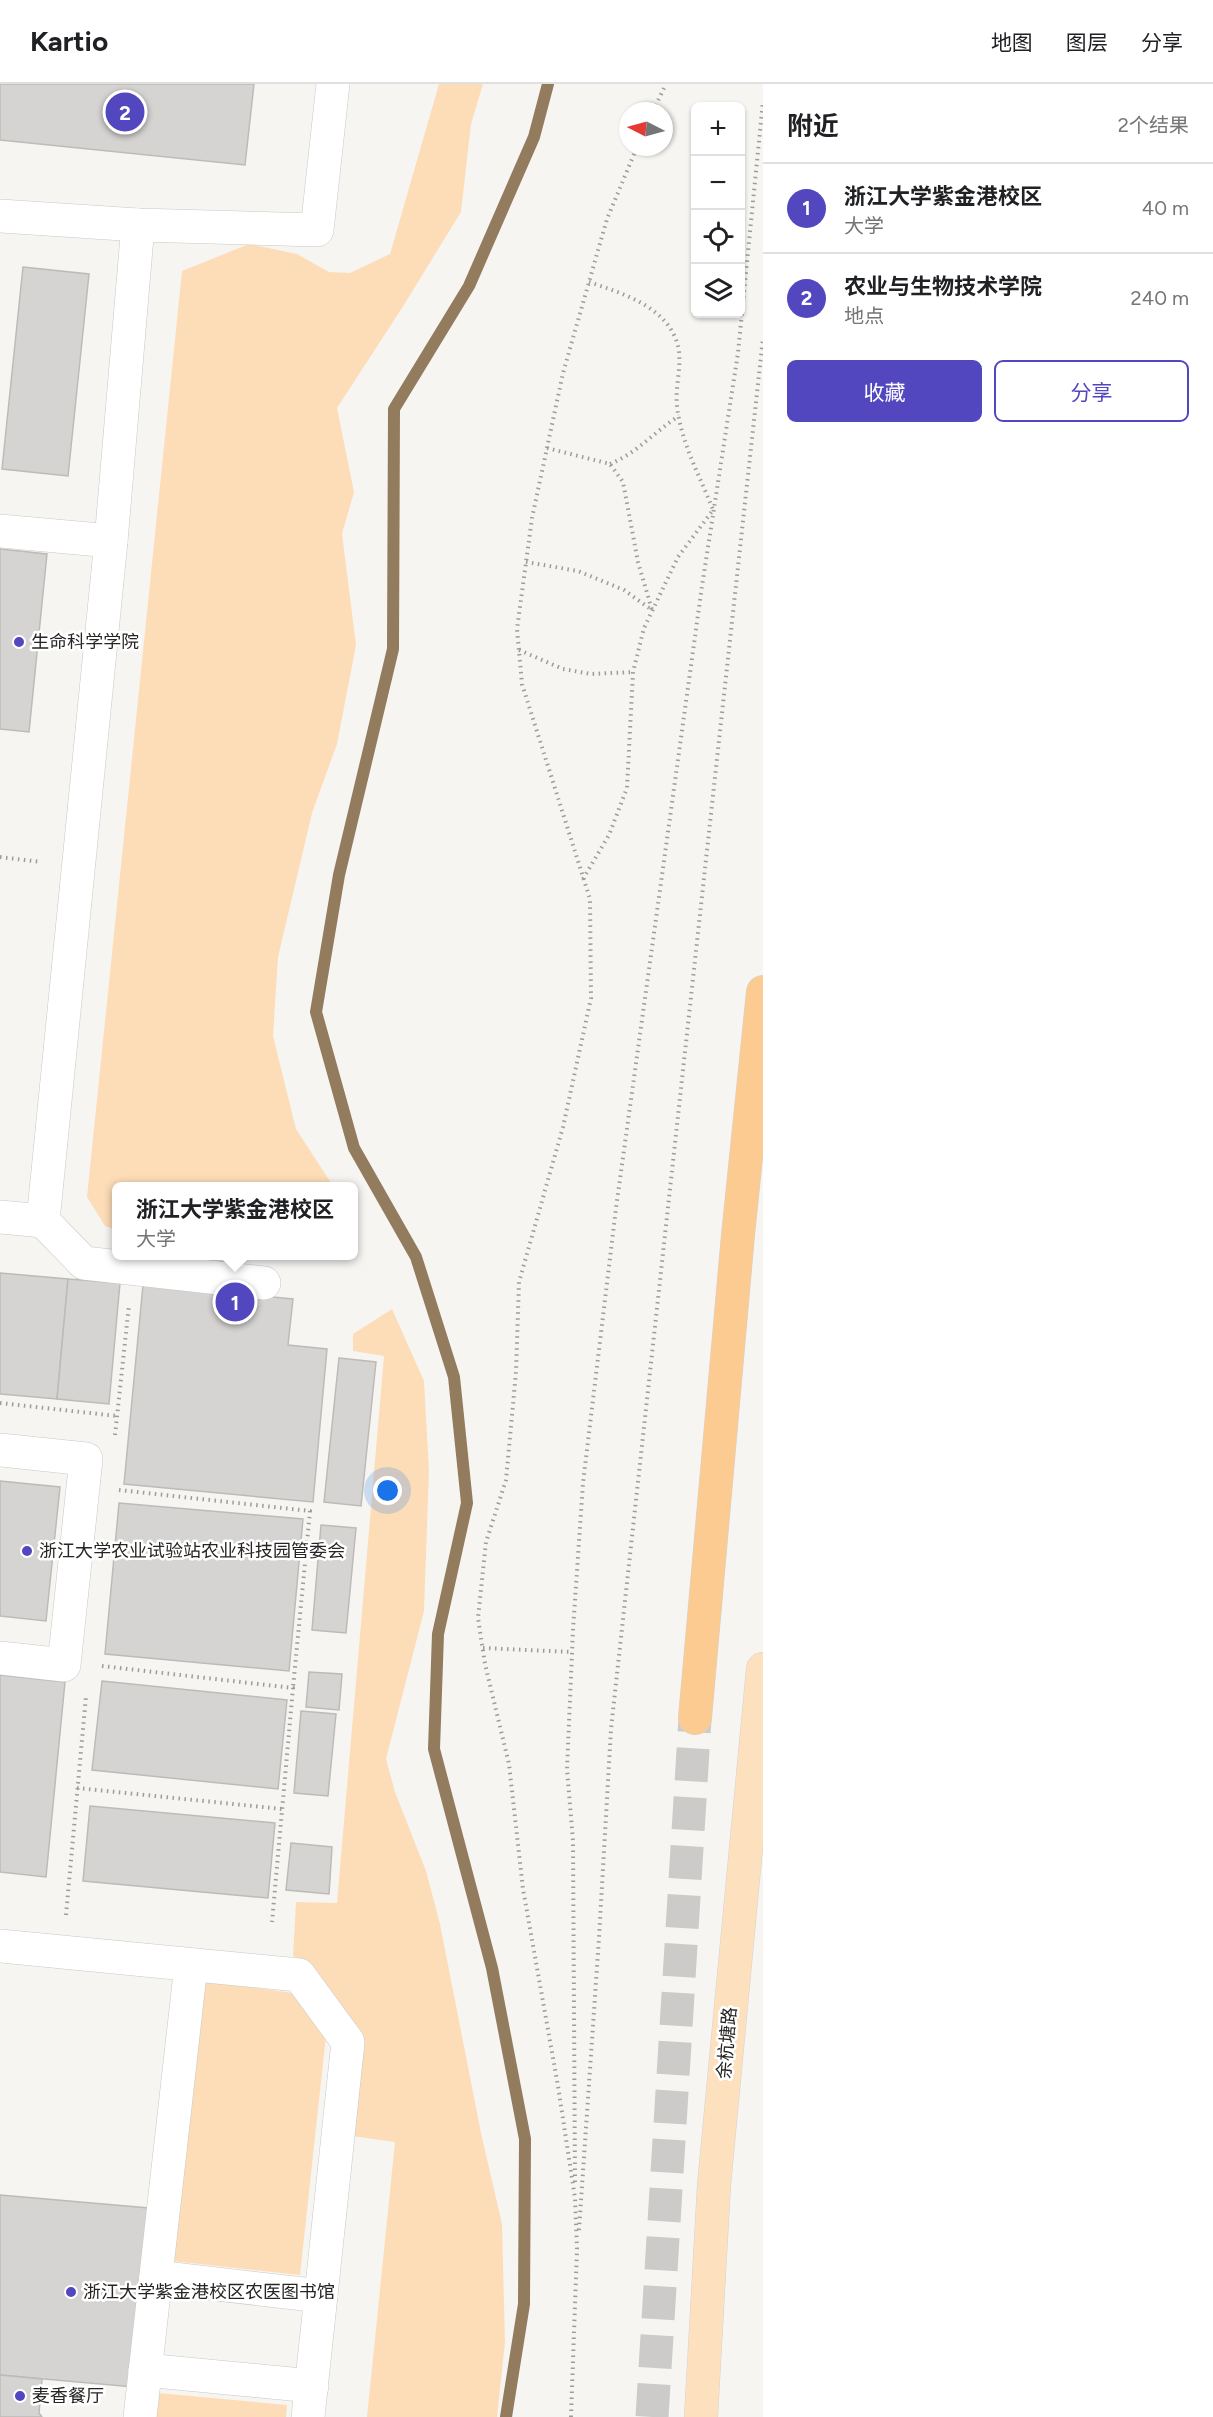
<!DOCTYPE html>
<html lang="zh">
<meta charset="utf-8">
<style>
body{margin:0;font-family:Figtree,"Noto Sans SC",sans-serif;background:#f2f2f2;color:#202124}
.controls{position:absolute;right:18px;top:18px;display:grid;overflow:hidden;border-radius:9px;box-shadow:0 2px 4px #0004}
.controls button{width:54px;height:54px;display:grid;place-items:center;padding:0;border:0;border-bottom:2px solid #e0e0e0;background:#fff;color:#202124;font:30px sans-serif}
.compass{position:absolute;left:619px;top:18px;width:54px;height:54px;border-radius:50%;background:#fff;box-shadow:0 2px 4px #0004;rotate:276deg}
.you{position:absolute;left:388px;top:1407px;width:21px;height:21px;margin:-15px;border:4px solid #fff;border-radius:50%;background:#1a73e8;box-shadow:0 0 0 9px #1a73e833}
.badge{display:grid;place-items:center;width:39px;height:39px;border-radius:50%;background:#5247bf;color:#fff;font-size:20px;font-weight:700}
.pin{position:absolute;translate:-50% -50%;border:3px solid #fff;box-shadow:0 2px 6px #0006}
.popup{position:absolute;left:112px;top:1098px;width:246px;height:78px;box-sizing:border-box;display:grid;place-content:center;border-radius:9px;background:#fff;filter:drop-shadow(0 2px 4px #0005);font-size:20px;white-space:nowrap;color:#757577}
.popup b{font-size:22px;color:#202124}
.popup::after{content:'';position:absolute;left:50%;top:100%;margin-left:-12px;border:12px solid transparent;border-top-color:#fff}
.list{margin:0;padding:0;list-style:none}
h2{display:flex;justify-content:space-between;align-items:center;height:78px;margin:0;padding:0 24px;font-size:26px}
h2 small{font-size:20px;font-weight:400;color:#757577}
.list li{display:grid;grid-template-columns:39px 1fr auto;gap:18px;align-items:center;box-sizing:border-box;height:90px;padding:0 24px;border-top:2px solid #e0e0e0}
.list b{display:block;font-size:22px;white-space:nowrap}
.list p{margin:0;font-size:20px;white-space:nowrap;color:#757577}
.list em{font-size:20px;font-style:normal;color:#757577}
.actions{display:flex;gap:12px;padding:18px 24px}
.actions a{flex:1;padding:14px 0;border:2px solid #5247bf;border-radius:9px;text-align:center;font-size:21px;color:#5247bf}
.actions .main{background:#5247bf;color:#fff}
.icon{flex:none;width:33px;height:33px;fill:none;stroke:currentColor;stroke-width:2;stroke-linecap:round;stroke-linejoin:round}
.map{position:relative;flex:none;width:763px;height:2333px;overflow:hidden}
header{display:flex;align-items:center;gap:36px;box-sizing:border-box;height:84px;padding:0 30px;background:#fff;border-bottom:2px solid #e0e0e0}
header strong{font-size:28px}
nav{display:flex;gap:33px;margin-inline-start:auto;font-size:21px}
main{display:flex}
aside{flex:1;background:#fff}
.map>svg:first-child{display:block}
</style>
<header>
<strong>Kartio</strong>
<nav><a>地图</a><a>图层</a><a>分享</a></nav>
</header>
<main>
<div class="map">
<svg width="763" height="2333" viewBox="0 0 763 2333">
<rect width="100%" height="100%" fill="#f7f5f2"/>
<g fill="#fdddb8">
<polygon points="439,0 483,0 471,40 461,128 402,224 337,324 354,408 342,450 356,561 337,660 312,729 278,873 273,952 296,1045 333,1102 116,1102 116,1146 105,1142 87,1113 182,187 249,160 297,170 329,188 350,189 390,170"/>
<polygon points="392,1225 424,1297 429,1387 424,1527 386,1675 395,1708 426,1787 440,1840 481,2049 502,2140 505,2258 497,2333 367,2333 395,2058 352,2052 361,1956 304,1876 293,1872 296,1818 337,1819 384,1272 353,1267 353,1250"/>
<polygon points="202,1897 293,1909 326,1952 300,2191 172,2177"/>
<polygon points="158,2309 287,2321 286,2333 155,2333"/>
</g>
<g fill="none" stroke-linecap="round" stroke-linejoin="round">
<polyline stroke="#937b5e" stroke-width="12" points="506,2333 524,2220 525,2055 492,1884 434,1665 438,1550 467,1419 454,1293 416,1173 354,1064 316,928 339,791 393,565 394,325 469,202 534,53 548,0"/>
</g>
<g fill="#d6d4d2" stroke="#bdbbb8" stroke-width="1.5">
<polygon points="0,0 254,0 245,81 0,56"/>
<polygon points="23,183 89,190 68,392 2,385"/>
<polygon points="0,465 47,470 29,648 0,645"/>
<polygon points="0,1189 68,1195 57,1315 0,1310"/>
<polygon points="68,1195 120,1199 109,1320 57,1315"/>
<polygon points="143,1201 293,1215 288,1261 327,1265 313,1418 124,1400"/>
<polygon points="339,1274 376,1278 361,1422 324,1418"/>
<polygon points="0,1397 60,1403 46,1537 0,1532"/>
<polygon points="119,1419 303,1435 289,1587 105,1570"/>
<polygon points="321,1441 356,1444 346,1549 312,1546"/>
<polygon points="309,1588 342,1590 339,1626 306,1623"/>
<polygon points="0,1591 65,1598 46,1793 0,1788"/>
<polygon points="102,1597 287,1616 278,1705 92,1686"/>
<polygon points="301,1627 336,1630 328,1712 294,1709"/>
<polygon points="90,1722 275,1739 268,1814 83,1797"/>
<polygon points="291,1759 332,1763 329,1810 286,1806"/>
<polygon points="0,2111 149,2124 133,2303 0,2291"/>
<polygon points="0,2291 42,2295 39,2329 42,2333 0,2333"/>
</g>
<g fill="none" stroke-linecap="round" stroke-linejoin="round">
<polyline stroke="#cdcbc9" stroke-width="33" stroke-dasharray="33 16" stroke-linecap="butt" points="652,2333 695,1634"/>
<g stroke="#cac8c6" stroke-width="34">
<g id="minor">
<polyline points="0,132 138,141 317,146 333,0"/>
<polyline points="0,447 111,457 43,1137"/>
<polyline points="111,457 138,141"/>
<polyline points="0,1133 43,1137 84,1179 264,1199"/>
<polyline points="0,1366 86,1375 64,1581 0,1574"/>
<polyline points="0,1862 299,1891 348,1958 308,2333"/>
<polyline points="156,2193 321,2212"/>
<polyline points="145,2286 312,2302"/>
<polyline points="140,2333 191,1881"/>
</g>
</g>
<g stroke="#d4d3d3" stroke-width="34">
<polyline id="major" points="701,2333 714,2101 763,1585"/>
</g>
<g stroke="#d4d3d3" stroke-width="34">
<polyline id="highway" points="695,1634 738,1151 763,908"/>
</g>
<g stroke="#9e9c9a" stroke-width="4" stroke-dasharray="1.5 4.5" stroke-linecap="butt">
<polyline points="653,27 666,0"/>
<path d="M610,380C637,369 654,348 679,332"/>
<polyline points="526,478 578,487 624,506 652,526 638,478 623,398 610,380 547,364"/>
<polyline points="519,566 563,585 591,590 633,588"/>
<polyline points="0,773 41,778"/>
<path d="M583,795L609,751L627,704L633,588L644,544L678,473L713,426C700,392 681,359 677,322C675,304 681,286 679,267C672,224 624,210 589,198"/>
<polyline points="0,1319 117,1332"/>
<polyline points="115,1351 129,1221"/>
<polyline points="119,1406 310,1427 293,1604"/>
<polyline points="483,1564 572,1568"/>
<polyline points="102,1582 293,1604 272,1838"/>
<polyline points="77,1704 282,1725"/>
<polyline points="66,1831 86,1612"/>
<polyline points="575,2098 573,1757 567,1685 573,1546 583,1399 616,1124 702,502 738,269 763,17"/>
<polyline points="579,2146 599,1854 611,1645 763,254"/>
<polyline points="571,2333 577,2165 575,2114 558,2002 523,1805 509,1680 485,1580 478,1534 486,1458 506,1396 516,1288 519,1198 563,1043 591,914 590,815 522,600 517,545 532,434 563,289 607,135 637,63"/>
</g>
<use href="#minor" stroke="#fff" stroke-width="33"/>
<use href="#major" stroke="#fde0bd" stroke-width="33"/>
<use href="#highway" stroke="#fccb91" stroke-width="33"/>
</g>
<g fill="#5247bf" stroke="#fff" stroke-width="2">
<circle cx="19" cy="558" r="6"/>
<circle cx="27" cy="1467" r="6"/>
<circle cx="71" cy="2208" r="6"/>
<circle cx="20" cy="2312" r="6"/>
</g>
<g text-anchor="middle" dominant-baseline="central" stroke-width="5" stroke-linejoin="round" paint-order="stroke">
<g font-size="18" fill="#262524" stroke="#fff" text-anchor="start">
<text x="31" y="558">生命科学学院</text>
<text x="39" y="1467">浙江大学农业试验站农业科技园管委会</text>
<text x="83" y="2208">浙江大学紫金港校区农医图书馆</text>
<text x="32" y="2312">麦香餐厅</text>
</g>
<g font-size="18" fill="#262524" stroke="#fff">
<text transform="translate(727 1959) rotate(-85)">余杭塘路</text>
</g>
</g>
</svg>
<div class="controls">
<button>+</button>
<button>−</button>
<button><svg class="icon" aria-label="locate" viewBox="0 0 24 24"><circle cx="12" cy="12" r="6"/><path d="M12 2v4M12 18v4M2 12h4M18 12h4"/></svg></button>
<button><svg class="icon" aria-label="layers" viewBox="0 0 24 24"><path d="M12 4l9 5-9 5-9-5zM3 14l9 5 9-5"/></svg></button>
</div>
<svg class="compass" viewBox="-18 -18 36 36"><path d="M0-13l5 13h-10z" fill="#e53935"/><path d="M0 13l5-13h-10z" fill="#757577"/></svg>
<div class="you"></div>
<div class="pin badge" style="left:235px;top:1218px">1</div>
<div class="popup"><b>浙江大学紫金港校区</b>大学</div>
<div class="pin badge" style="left:125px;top:28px">2</div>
</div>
<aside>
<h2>附近<small>2个结果</small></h2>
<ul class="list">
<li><span class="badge">1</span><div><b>浙江大学紫金港校区</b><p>大学</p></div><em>40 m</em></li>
<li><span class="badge">2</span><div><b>农业与生物技术学院</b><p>地点</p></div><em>240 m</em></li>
</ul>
<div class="actions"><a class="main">收藏</a><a>分享</a></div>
</aside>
</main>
